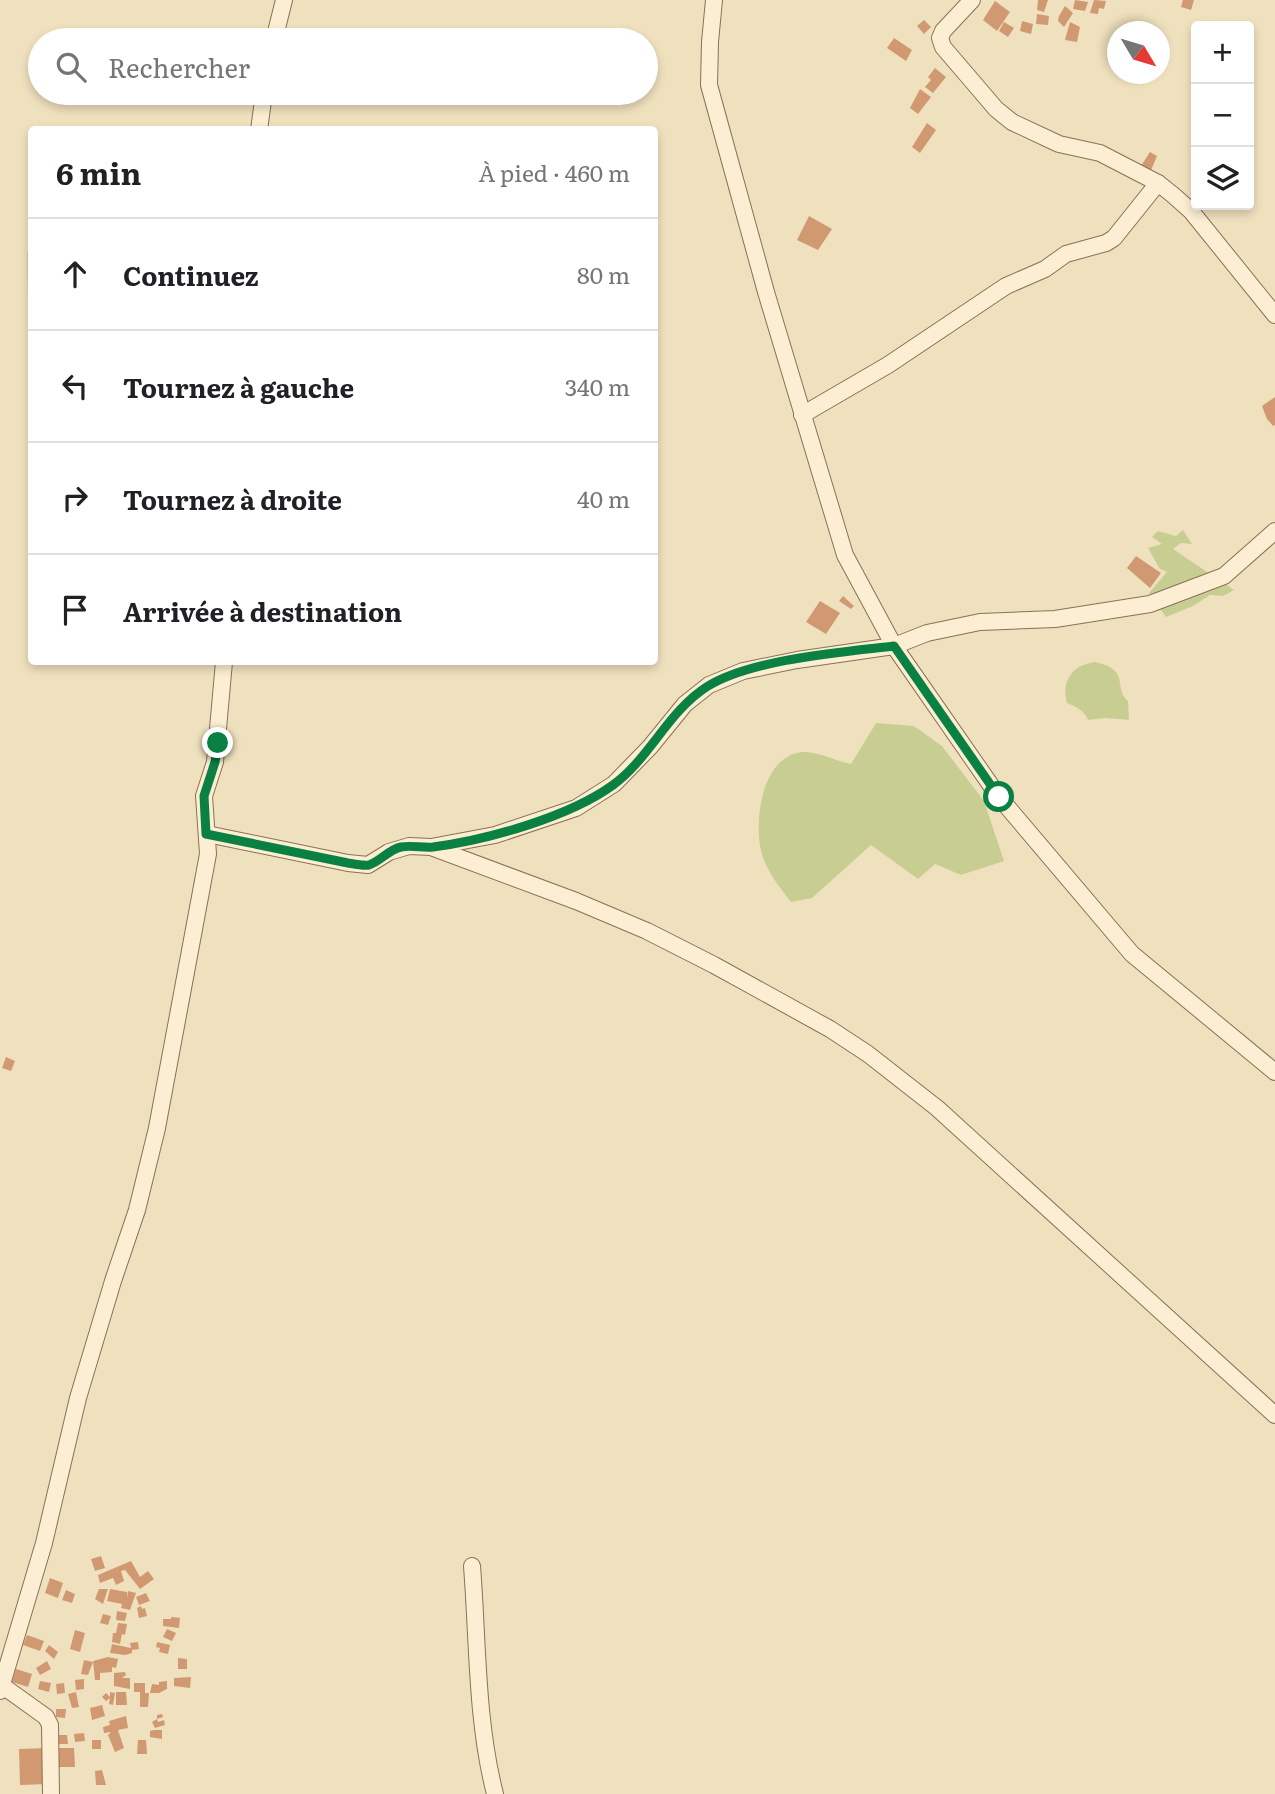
<!DOCTYPE html>
<html lang="fr">
<meta charset="utf-8">
<style>
body{margin:0;font-family:Literata,serif;background:#f6f6f6;color:#202124}
.controls{position:absolute;right:21px;top:21px;display:grid;overflow:hidden;border-radius:7px;box-shadow:0 4px 10px #0003}
.controls button{width:63px;height:63px;display:grid;place-items:center;padding:0;border:0;border-bottom:2px solid #e0e0e0;background:#fff;color:#202124;font:35px sans-serif}
.compass{position:absolute;left:1107px;top:21px;width:63px;height:63px;border-radius:50%;background:#fff;box-shadow:0 4px 10px #0003;rotate:128deg}
.stop{position:absolute;width:21px;height:21px;margin:-16px;border:5px solid #0b8043;border-radius:50%;background:#fff}
.stop.end{background:#0b8043;border-color:#fff;box-shadow:0 2px 7px #0008}
.list{margin:0;padding:0;list-style:none}
h2{display:flex;justify-content:space-between;align-items:center;height:91px;margin:0;padding:0 28px;font-size:30px}
h2 small{font-size:23px;font-weight:400;color:#757577}
.list li{display:grid;grid-template-columns:46px 1fr auto;gap:21px;align-items:center;box-sizing:border-box;height:112px;padding:0 28px;border-top:2px solid #e0e0e0}
.list b{display:block;font-size:26px;white-space:nowrap}
.list em{font-size:23px;font-style:normal;color:#757577}
.icon{flex:none;width:38px;height:38px;fill:none;stroke:currentColor;stroke-width:2;stroke-linecap:round;stroke-linejoin:round}
.map{position:relative;flex:none;width:1275px;height:1794px;overflow:hidden}
.search{position:absolute;background:#fff;box-shadow:0 4px 10px #0003;left:28px;top:28px;width:630px;height:77px;display:flex;align-items:center;gap:18px;box-sizing:border-box;padding:0 24px;border-radius:38px;color:#757577;font-size:26px}
.panel{position:absolute;background:#fff;box-shadow:0 4px 10px #0003;left:28px;top:126px;width:630px;height:539px;border-radius:7px}
.map>svg:first-child{display:block}
</style>
<div class="map">
<svg width="1275" height="1794" viewBox="0 0 1275 1794">
<rect width="100%" height="100%" fill="#f0e1be"/>
<g fill="#c8ce92">
<polygon points="31,247 31,435 27,253"/>
<polygon points="1183,530 1192,544 1181,543 1173,549 1234,590 1223,596 1210,595 1193,606 1166,617 1149,593 1167,572 1160,569 1148,548 1162,544 1152,537 1158,531 1176,536"/>
<path d="M1095,662C1131,670 1113,687 1128,701L1129,720L1106,718L1088,720C1085,711 1075,706 1067,703C1061,681 1072,665 1095,662Z"/>
<path d="M876,723L914,726L942,746L984,801L1004,861L961,875L935,864L918,879L871,845L812,898L791,902C778,885 764,868 760,846C755,815 763,755 803,752C817,751 836,761 851,764Z"/>
</g>
<g fill="#d09972">
<polygon points="1038,0 1048,0 1044,12 1037,10"/>
<polygon points="1075,0 1088,2 1085,11 1073,9"/>
<polygon points="1094,0 1106,1 1104,9 1099,8 1098,14 1090,13"/>
<polygon points="1183,0 1194,0 1191,10 1181,7"/>
<polygon points="995,1 1010,12 997,31 983,20"/>
<polygon points="1065,6 1073,13 1064,27 1058,21 1059,16"/>
<polygon points="1037,14 1049,16 1048,25 1036,24"/>
<polygon points="924,20 931,27 924,34 917,26"/>
<polygon points="1022,21 1033,24 1031,34 1020,31"/>
<polygon points="1004,22 1014,28 1008,37 999,31"/>
<polygon points="1070,22 1080,27 1077,42 1065,40"/>
<polygon points="894,38 912,50 906,61 887,48"/>
<polygon points="935,68 946,77 933,93 925,87 931,80 928,77"/>
<polygon points="920,89 931,97 918,114 910,108"/>
<polygon points="927,123 936,130 920,153 912,147"/>
<polygon points="1150,152 1157,156 1149,175 1139,169"/>
<polygon points="809,216 832,229 818,250 797,240"/>
<polygon points="1275,397 1275,425 1273,426 1267,419 1262,406"/>
<polygon points="1136,556 1161,573 1150,588 1127,568"/>
<polygon points="843,596 854,606 851,609 839,601"/>
<polygon points="820,601 840,613 826,634 806,622"/>
<polygon points="6,1057 15,1061 11,1071 2,1068"/>
<polygon points="101,1556 105,1568 95,1571 91,1559"/>
<polygon points="131,1561 140,1577 148,1571 154,1579 140,1589 125,1570 121,1571 124,1581 116,1585 113,1578 100,1583 98,1575"/>
<polygon points="50,1578 63,1583 58,1598 45,1593"/>
<polygon points="99,1589 108,1589 103,1604 95,1599"/>
<polygon points="110,1589 127,1592 127,1598 128,1591 136,1593 130,1610 121,1608 122,1604 107,1601"/>
<polygon points="66,1590 75,1594 72,1603 62,1600"/>
<polygon points="146,1593 150,1601 139,1605 136,1597"/>
<polygon points="141,1606 142,1609 145,1608 147,1616 139,1618 137,1608"/>
<polygon points="117,1611 127,1613 125,1621 116,1620"/>
<polygon points="103,1614 111,1616 108,1625 100,1623"/>
<polygon points="171,1617 180,1618 179,1628 163,1626 163,1619 171,1619"/>
<polygon points="118,1623 127,1624 125,1635 122,1634 120,1644 112,1642 113,1633 116,1633"/>
<polygon points="167,1629 176,1633 172,1641 163,1637"/>
<polygon points="75,1630 85,1633 80,1652 70,1649"/>
<polygon points="27,1635 44,1641 40,1651 23,1645"/>
<polygon points="138,1642 139,1649 132,1650 132,1653 125,1655 110,1653 112,1644 131,1648 130,1643"/>
<polygon points="157,1642 170,1645 168,1654 159,1652 160,1648 156,1647"/>
<polygon points="49,1645 58,1652 54,1659 45,1651"/>
<polygon points="108,1657 118,1659 116,1668 112,1667 112,1672 100,1673 100,1680 95,1680 93,1661"/>
<polygon points="178,1658 187,1659 187,1669 178,1669"/>
<polygon points="84,1660 93,1662 88,1675 81,1674"/>
<polygon points="47,1661 51,1669 40,1675 36,1668"/>
<polygon points="16,1669 32,1674 28,1687 12,1682"/>
<polygon points="125,1672 126,1675 122,1678 130,1678 130,1689 114,1686 114,1673"/>
<polygon points="191,1677 190,1688 174,1686 174,1678"/>
<polygon points="84,1679 84,1689 76,1690 75,1680"/>
<polygon points="40,1681 51,1683 49,1692 38,1689"/>
<polygon points="167,1681 167,1689 159,1693 150,1693 152,1684 159,1685 159,1682"/>
<polygon points="64,1683 65,1693 57,1694 56,1684"/>
<polygon points="134,1683 145,1683 145,1693 149,1693 148,1707 140,1707 140,1692 134,1692"/>
<polygon points="76,1692 79,1707 72,1708 68,1694"/>
<polygon points="110,1692 115,1693 113,1705 109,1704 110,1698 106,1701 102,1697 106,1693 110,1697"/>
<polygon points="116,1692 126,1692 127,1705 116,1705"/>
<polygon points="102,1705 105,1716 92,1720 90,1708"/>
<polygon points="56,1709 66,1709 65,1718 56,1717"/>
<polygon points="162,1714 163,1717 157,1719 158,1722 164,1720 165,1725 155,1728 152,1722 157,1719 157,1715"/>
<polygon points="126,1716 128,1728 118,1730 124,1748 115,1752 108,1735 111,1732 104,1733 103,1727 110,1725 109,1721"/>
<polygon points="154,1730 162,1730 162,1739 150,1737 150,1731"/>
<polygon points="84,1733 85,1741 75,1742 74,1734"/>
<polygon points="57,1735 67,1735 68,1744 58,1744"/>
<rect x="92" y="1740" width="9" height="9"/>
<polygon points="138,1740 146,1740 147,1754 137,1754"/>
<polygon points="48,1748 49,1784 20,1785 19,1749"/>
<polygon points="58,1748 74,1748 75,1767 58,1767"/>
<polygon points="102,1770 106,1785 96,1785 95,1771"/>
</g>
<g fill="none" stroke-linecap="round" stroke-linejoin="round">
<g stroke="#897156" stroke-width="18">
<g id="street">
<polyline points="714,0 710,42 709,85 766,292 845,555 894,646 999,797 1132,954 1275,1072"/>
<polyline points="972,0 943,31 940,38 943,47 996,109 1012,122 1059,144 1100,153 1158,183 1173,195 1191,211 1275,315"/>
<polyline points="274,40 284,0"/>
<polyline points="259,130 264,93"/>
<polyline points="802,415 888,365 1006,286 1045,269 1066,254 1106,243 1114,238 1158,183"/>
<polyline points="207,834 348,863 368,865 389,852 409,846 431,847 495,835 576,808 614,784 650,747 685,704 709,685 743,671 797,660 894,646 927,633 980,622 1055,619 1150,604 1224,576 1275,531"/>
<polyline points="431,847 576,901 647,931 714,965 830,1029 868,1054 937,1108 1275,1415"/>
<path d="M472,1566C478,1642 476,1720 495,1794"/>
<polyline points="0,1684 46,1717 50,1725 51,1794"/>
<polyline points="0,1691 44,1543 78,1398 113,1281 137,1210 157,1128 208,854 204,796 215,762 224,662"/>
</g>
</g>
<use href="#street" stroke="#fbeed2" stroke-width="16"/>
</g>
<g fill="none" stroke-linecap="round" stroke-linejoin="round">
<path stroke="#0b8043" stroke-width="9" d="M218,743L215,762L204,796L206,834L348,863C354,864 363,866 369,865C381,861 388,850 401,847C412,845 422,848 433,847C487,840 569,817 613,785C650,758 668,711 708,686C752,659 843,652 894,646L999,797"/>
</g>
</svg>
<div class="controls">
<button>+</button>
<button>−</button>
<button><svg class="icon" aria-label="layers" viewBox="0 0 24 24"><path d="M12 4l9 5-9 5-9-5zM3 14l9 5 9-5"/></svg></button>
</div>
<svg class="compass" viewBox="-18 -18 36 36"><path d="M0-13l5 13h-10z" fill="#e53935"/><path d="M0 13l5-13h-10z" fill="#757577"/></svg>
<div class="stop" style="left:999px;top:797px"></div>
<div class="stop end" style="left:218px;top:743px"></div>
<div class="search"><svg class="icon" aria-label="search" viewBox="0 0 24 24"><circle cx="10" cy="10" r="6"/><path d="M15 15l6 6"/></svg>Rechercher</div>
<section class="panel">
<h2>6 min<small>À pied · 460 m</small></h2>
<ul class="list">
<li><svg class="icon" aria-label="ahead" viewBox="0 0 24 24"><path d="M12 20V5M6 11l6-6 6 6"/></svg><div><b>Continuez</b></div><em>80 m</em></li>
<li><svg class="icon" aria-label="left" viewBox="0 0 24 24"><path d="M17 20v-9H6M10 6l-5 5 5 5"/></svg><div><b>Tournez à gauche</b></div><em>340 m</em></li>
<li><svg class="icon" aria-label="right" viewBox="0 0 24 24"><path d="M7 20v-9h11M14 6l5 5-5 5"/></svg><div><b>Tournez à droite</b></div><em>40 m</em></li>
<li><svg class="icon" aria-label="arrive" viewBox="0 0 24 24"><path d="M6 21V4h12l-3 4 3 4H6"/></svg><div><b>Arrivée à destination</b></div></li>
</ul>
</section>
</div>
